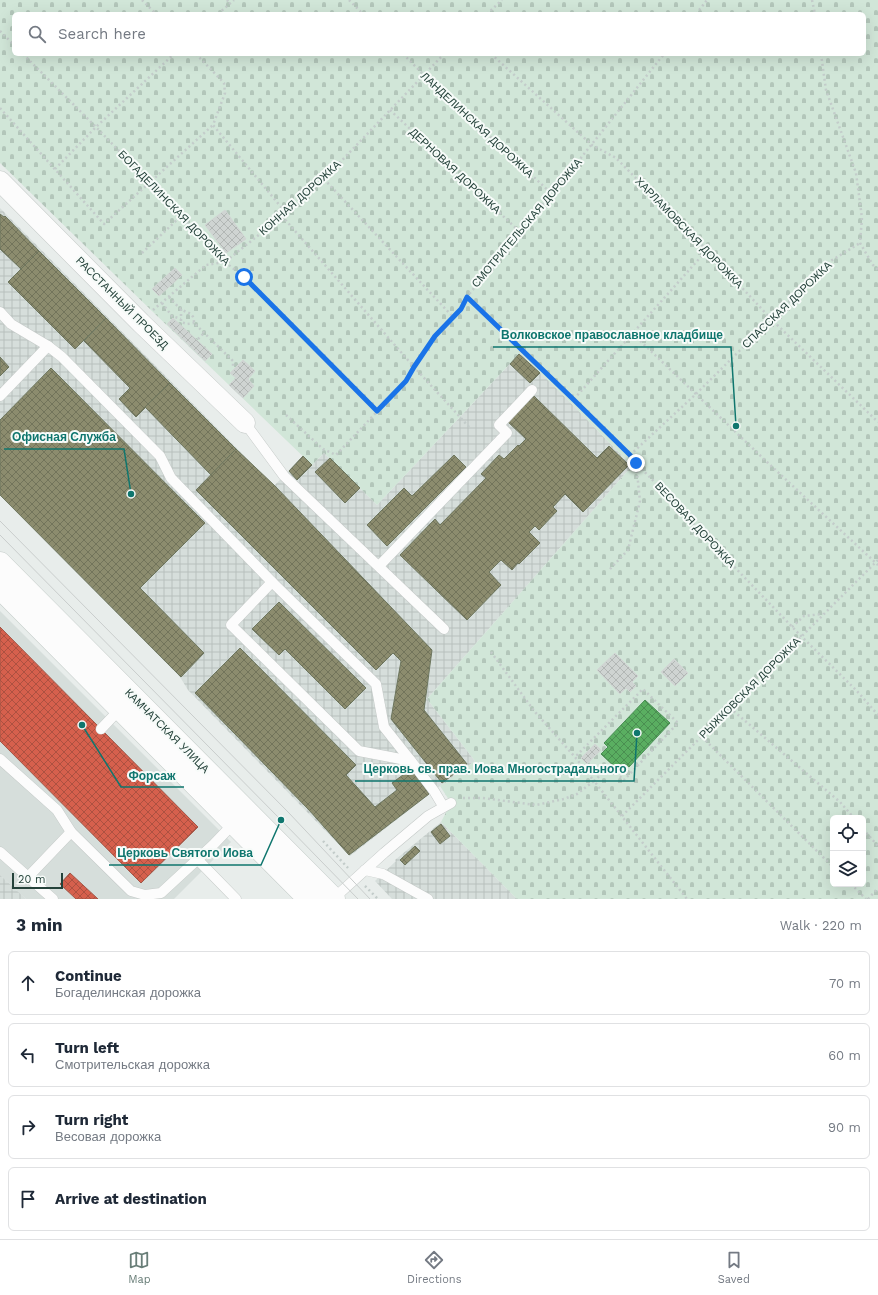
<!DOCTYPE html>
<meta charset="utf-8">
<style>
body{margin:0;font-family:"Work Sans",sans-serif;background:#f2f2f3;color:#1f2937}
.controls{position:absolute;right:12px;bottom:12px;display:grid;overflow:hidden;border-radius:6px;box-shadow:0 4px 16px #0002}
.controls button{width:36px;height:36px;display:grid;place-items:center;padding:0;border:0;border-bottom:1px solid #e0e1e3;background:#fff;color:#1f2937;font:20px sans-serif}
.scale{position:absolute;left:12px;bottom:10px;width:51px;box-sizing:border-box;padding-left:4px;border:2px solid #24423a;border-top:0;font-size:11px;line-height:14px;white-space:nowrap;color:#24423a;-webkit-text-stroke:3px #f7fbf9;paint-order:stroke}
.stop{position:absolute;width:12px;height:12px;margin:-9px;border:3px solid #1a73e8;border-radius:50%;background:#fff}
.stop.end{background:#1a73e8;border-color:#fff;box-shadow:0 1px 4px #0008}
.list{margin:0;padding:0;list-style:none}
h2{display:flex;justify-content:space-between;align-items:center;height:52px;margin:0;padding:0 16px;font-size:17px}
h2 small{font-size:13px;font-weight:400;color:#747a83}
.list li{display:grid;grid-template-columns:26px 1fr auto;gap:12px;align-items:center;box-sizing:border-box;height:64px;margin:0 8px 8px;padding:0 8px;border:1px solid #e0e1e3;border-radius:6px}
.list b{display:block;font-size:15px;white-space:nowrap}
.list p{margin:0;font-size:13px;white-space:nowrap;color:#747a83}
.list em{font-size:13px;font-style:normal;color:#747a83}
.icon{flex:none;width:22px;height:22px;fill:none;stroke:currentColor;stroke-width:2;stroke-linecap:round;stroke-linejoin:round}
.map{position:relative;flex:none;width:878px;height:899px;overflow:hidden}
.search{position:absolute;background:#fff;box-shadow:0 4px 16px #0002;left:12px;right:12px;top:12px;height:44px;display:flex;align-items:center;gap:10px;box-sizing:border-box;padding:0 14px;border-radius:6px;color:#747a83;font-size:15px}
.sheet{height:340px;background:#fff}
nav{display:flex;justify-content:space-around;align-items:center;box-sizing:border-box;height:56px;border-top:1px solid #e0e1e3;background:#fff;font-size:11px;color:#747a83}
nav a{display:grid;justify-items:center;gap:2px}
nav .on{color:#697e78}
.map>svg:first-child{display:block}
</style>
<div class="map">
<svg width="878" height="899" viewBox="0 0 878 899">
<defs>
<pattern id="industrial-grid" width="8" height="8" patternUnits="userSpaceOnUse"><rect width="8" height="8" fill="#d6dedb"/><path d="M0 4h8M4 0v8" fill="none" stroke="#b8c0bd"/></pattern>
<pattern id="cemetery-stones" width="16" height="16" patternUnits="userSpaceOnUse"><rect width="16" height="16" fill="#d1e6d8"/><path d="M2 7V4a2 2 0 0 1 4 0v3zM10 15v-3a2 2 0 0 1 4 0v3z" fill="#b3c6ba"/></pattern>
<pattern id="shops-cross-hatch" width="8" height="8" patternUnits="userSpaceOnUse"><rect width="8" height="8" fill="#d6604d"/><path d="M0 0l8 8M0 8l8-8" fill="none" stroke="#ad5141"/></pattern>
<pattern id="public-cross-hatch" width="8" height="8" patternUnits="userSpaceOnUse"><rect width="8" height="8" fill="#5aae61"/><path d="M0 0l8 8M0 8l8-8" fill="none" stroke="#4a8f51"/></pattern>
<pattern id="industry-cross-hatch" width="8" height="8" patternUnits="userSpaceOnUse"><rect width="8" height="8" fill="#8c8c6e"/><path d="M0 0l8 8M0 8l8-8" fill="none" stroke="#72745b"/></pattern>
<pattern id="building-cross-hatch" width="8" height="8" patternUnits="userSpaceOnUse"><rect width="8" height="8" fill="#cfd4d2"/><path d="M0 0l8 8M0 8l8-8" fill="none" stroke="#b2b7b5"/></pattern>
</defs>
<rect width="100%" height="100%" fill="#e8edeb"/>
<polygon fill="#d6dedb" points="0,611 231,842 174,899 26,899 0,875"/>
<g fill="url(#industrial-grid)">
<polygon points="0,208 274,486 303,456 312,465 324,453 377,505 520,353 567,399 632,466 427,699 475,761 440,786 350,856 188,690 180,677 0,495"/>
<polygon points="441,822 517,899 392,899 375,881 396,861 395,860"/>
<polygon points="0,875 26,899 0,899"/>
</g>
<path fill="url(#cemetery-stones)" fill-rule="evenodd" d="M0,0H878V899H517L441,822L451,803L440,786L475,761L427,699L632,466L567,399L520,353L377,505L324,453L312,465L152,311L0,163ZM14,14H864V54H14ZM833,818H863V884H833Z"/>
<g fill="url(#shops-cross-hatch)" stroke="#a15747">
<polygon points="0,627 198,827 141,883 0,741"/>
<polygon points="70,873 98,899 76,899 60,884"/>
</g>
<polygon fill="url(#public-cross-hatch)" stroke="#4a8e55" points="645,700 670,723 629,767 624,763 618,770 601,754 608,747 604,743"/>
<g fill="url(#industry-cross-hatch)" stroke="#6d765e">
<polygon points="0,214 4,217 5,216 39,251 21,269 0,249"/>
<polygon points="39,251 106,318 75,349 8,282"/>
<polygon points="106,318 170,383 136,417 119,399 130,388 84,341"/>
<polygon points="519,354 540,373 530,383 510,364"/>
<polygon points="0,357 9,367 0,376"/>
<polygon points="51,368 205,523 140,588 204,653 181,677 0,495 0,420"/>
<polygon points="170,383 236,449 211,475 145,407"/>
<polygon points="534,396 597,458 609,446 629,465 583,512 565,494 553,507 557,511 539,530 535,526 529,532 540,543 519,564 518,563 512,570 501,560 489,572 501,585 467,620 400,555 435,519 440,525 486,478 481,474 499,455 504,459 518,445 519,446 526,439 508,422"/>
<polygon points="236,449 275,486 432,650 424,710 467,764 442,783 391,719 401,661 393,653 376,670 196,490"/>
<polygon points="454,455 466,467 387,546 367,525 404,488 412,496"/>
<polygon points="303,456 312,465 297,480 289,471"/>
<polygon points="330,458 360,488 345,503 315,472"/>
<polygon points="279,602 366,688 345,709 285,649 279,655 252,629"/>
<polygon points="240,648 356,765 346,775 375,807 397,790 392,783 411,769 429,794 349,855 309,810 195,693"/>
<polygon points="441,824 450,836 440,844 431,832"/>
<polygon points="415,846 420,851 405,865 400,860"/>
</g>
<g fill="url(#building-cross-hatch)" stroke="#d1d6d4">
<polygon points="225,210 246,239 226,253 205,225"/>
<polygon points="175,268 182,275 159,296 152,289"/>
<polygon points="173,318 212,354 205,361 167,324"/>
<polygon points="243,360 255,371 248,379 254,386 243,398 229,385 236,378 230,373"/>
<polygon points="615,653 638,676 632,682 636,686 630,692 626,688 620,694 597,670"/>
<polygon points="674,659 688,673 675,686 661,672"/>
<polygon points="595,744 601,750 587,764 581,758"/>
</g>
<g fill="none" stroke-linecap="round" stroke-linejoin="round">
<g stroke="#c5cac8" stroke-width="11">
<g id="lane">
<polyline points="0,312 11,324 48,346 62,357 160,456 171,478 272,582 376,684 384,727 411,761"/>
<polyline points="0,396 48,346"/>
<polyline points="245,423 284,476 444,629"/>
<polyline points="379,566 507,433 499,425 532,390"/>
<polyline points="272,582 231,625 359,751 411,761 434,791 443,806"/>
<polyline points="101,729 120,709"/>
<polyline points="0,759 57,810 71,832 131,891 145,895 161,893 213,845 235,822"/>
<polyline points="0,852 53,899"/>
<polyline points="197,859 236,899"/>
<polyline points="365,870 383,874 428,899"/>
<polyline points="28,877 71,832"/>
<polyline points="333,899 384,853 428,816 451,803"/>
</g>
</g>
<g stroke="#c5cac8" stroke-width="21">
<polyline id="street" points="0,181 141,323 245,423"/>
</g>
<g stroke="#c3cbc8" stroke-width="23">
<g id="secondary">
<polyline points="0,563 334,899"/>
<polyline points="0,588 309,899"/>
</g>
</g>
<g stroke="#c3ccca" stroke-width="2.5" stroke-dasharray="2 3" stroke-linecap="butt">
<polyline points="142,0 156,14"/>
<polyline points="227,0 230,4"/>
<polyline points="349,0 363,14"/>
<polyline points="812,0 815,14"/>
<polyline points="218,14 234,0"/>
<polyline points="487,14 502,0"/>
<polyline points="696,14 707,0"/>
<polyline points="0,31 14,45"/>
<polyline points="23,54 96,127 225,262 244,277 377,411"/>
<polyline points="196,54 224,83 225,93 213,125 286,213"/>
<polyline points="403,54 424,75 552,194"/>
<polyline points="491,54 592,145 616,158 707,250 771,319 878,422"/>
<polyline points="821,54 826,90 856,173 862,218 860,243 873,265 878,270"/>
<polyline points="0,108 104,224 213,125"/>
<polyline points="390,110 519,231"/>
<polyline points="55,169 96,127 174,54"/>
<polyline points="324,179 453,317"/>
<polyline points="282,216 414,367 470,428"/>
<polyline points="142,253 181,216"/>
<path d="M169,297C173,301 177,306 181,309C188,314 194,312 194,323L233,361V367"/>
<polyline points="467,297 574,399 630,455 636,463 668,496 718,550 801,636 857,691 878,715"/>
<polyline points="162,303 172,316 181,319"/>
<polyline points="181,309 181,322 187,324 194,323"/>
<polyline points="153,310 206,265 225,262 286,213 324,179 444,54"/>
<polyline points="633,334 767,462 878,565"/>
<polyline points="198,339 204,333"/>
<polyline points="574,399 707,250"/>
<polyline points="286,415 323,449 336,455 406,381 435,336 461,309 467,297 487,272 519,231 552,194 664,54"/>
<polyline points="630,455 696,394 829,262 860,243"/>
<polyline points="610,569 628,550 640,501 636,463"/>
<polyline points="792,627 804,616 823,614"/>
<polyline points="491,652 535,712 575,757 594,781 609,767 624,780 678,723 643,689 575,757"/>
<polyline points="730,708 840,802 854,818"/>
<polyline points="702,737 833,867"/>
<polyline points="463,798 483,798 536,805 564,799 577,794 594,781 687,899"/>
<polyline points="622,816 878,560"/>
<polyline points="863,829 878,846"/>
<polyline points="323,841 348,868"/>
<polyline points="851,884 866,899"/>
<polyline points="365,886 378,899"/>
<polyline points="868,899 878,888"/>
</g>
<use href="#lane" stroke="#fcfcfc" stroke-width="10"/>
<use href="#street" stroke="#fcfcfc" stroke-width="20"/>
<use href="#secondary" stroke="#fcfcfc" stroke-width="22"/>
<g stroke="#c9cdcc" stroke-width="1">
<polyline points="0,521 289,813 370,899"/>
<polyline points="0,535 281,820 358,899"/>
</g>
</g>
<g fill="none" stroke-linecap="round" stroke-linejoin="round">
<polyline stroke="#1a73e8" stroke-width="5" points="244,277 377,411 406,381 414,367 435,336 461,309 467,297 574,400 630,455 636,463"/>
</g>
<g text-anchor="middle" dominant-baseline="central" stroke-width="4" stroke-linejoin="round" paint-order="stroke">
<g font-size="11" fill="#24423a" stroke="#f7fbf9">
<text transform="translate(477 125) rotate(43)">ЛАНДЕЛИНСКАЯ ДОРОЖКА</text>
<text transform="translate(455 171) rotate(43)">ДЕРНОВАЯ ДОРОЖКА</text>
<text transform="translate(300 198) rotate(-42)">КОННАЯ ДОРОЖКА</text>
<text transform="translate(174 208) rotate(46)">БОГАДЕЛИНСКАЯ ДОРОЖКА</text>
<text transform="translate(527 223) rotate(-50)">СМОТРИТЕЛЬСКАЯ ДОРОЖКА</text>
<text transform="translate(689 233) rotate(46)">ХАРЛАМОВСКАЯ ДОРОЖКА</text>
<text transform="translate(122 303) rotate(45)">РАССТАННЫЙ ПРОЕЗД</text>
<text transform="translate(787 305) rotate(-44)">СПАССКАЯ ДОРОЖКА</text>
<text transform="translate(695 525) rotate(47)">ВЕСОВАЯ ДОРОЖКА</text>
<text transform="translate(750 688) rotate(-45)">РЫЖКОВСКАЯ ДОРОЖКА</text>
<text transform="translate(167 731) rotate(45)">КАМЧАТСКАЯ УЛИЦА</text>
</g>
</g>
<path fill="none" stroke="#0f766e" stroke-width="1.5" d="M736 426L731 347H493M131 494L124 449H4M637 733L634 781H355M82 725L121 787H184M281 820L261 865H109"/>
<g fill="#0f766e" stroke="#f7fbf9" stroke-width="1.5">
<circle cx="736" cy="426" r="4"/>
<circle cx="131" cy="494" r="4"/>
<circle cx="637" cy="733" r="4"/>
<circle cx="82" cy="725" r="4"/>
<circle cx="281" cy="820" r="4"/>
</g>
<g font-size="12" text-anchor="middle" font-weight="bold" fill="#0f766e" stroke="#f7fbf9" stroke-width="4" stroke-linejoin="round" paint-order="stroke">
<text x="612" y="339">Волковское православное кладбище</text>
<text x="64" y="441">Офисная Служба</text>
<text x="495" y="773">Церковь св. прав. Иова Многострадального</text>
<text x="152" y="780">Форсаж</text>
<text x="185" y="857">Церковь Святого Иова</text>
</g>
</svg>
<div class="controls">
<button><svg class="icon" aria-label="locate" viewBox="0 0 24 24"><circle cx="12" cy="12" r="6"/><path d="M12 2v4M12 18v4M2 12h4M18 12h4"/></svg></button>
<button><svg class="icon" aria-label="layers" viewBox="0 0 24 24"><path d="M12 4l9 5-9 5-9-5zM3 14l9 5 9-5"/></svg></button>
</div>
<div class="scale">20 m</div>
<div class="stop" style="left:244px;top:277px"></div>
<div class="stop end" style="left:636px;top:463px"></div>
<div class="search"><svg class="icon" aria-label="search" viewBox="0 0 24 24"><circle cx="10" cy="10" r="6"/><path d="M15 15l6 6"/></svg>Search here</div>
</div>
<section class="sheet">
<h2>3 min<small>Walk · 220 m</small></h2>
<ul class="list">
<li><svg class="icon" aria-label="ahead" viewBox="0 0 24 24"><path d="M12 20V5M6 11l6-6 6 6"/></svg><div><b>Continue</b><p>Богаделинская дорожка</p></div><em>70 m</em></li>
<li><svg class="icon" aria-label="left" viewBox="0 0 24 24"><path d="M17 20v-9H6M10 6l-5 5 5 5"/></svg><div><b>Turn left</b><p>Смотрительская дорожка</p></div><em>60 m</em></li>
<li><svg class="icon" aria-label="right" viewBox="0 0 24 24"><path d="M7 20v-9h11M14 6l5 5-5 5"/></svg><div><b>Turn right</b><p>Весовая дорожка</p></div><em>90 m</em></li>
<li><svg class="icon" aria-label="arrive" viewBox="0 0 24 24"><path d="M6 21V4h12l-3 4 3 4H6"/></svg><div><b>Arrive at destination</b></div></li>
</ul>
</section>
<nav>
<a class="on"><svg class="icon" aria-label="map" viewBox="0 0 24 24"><path d="M3 6l6-2 6 2 6-2v14l-6 2-6-2-6 2zM9 4v14M15 6v14"/></svg>Map</a>
<a><svg class="icon" aria-label="directions" viewBox="0 0 24 24"><path d="M12 3l9 9-9 9-9-9zM9 14v-3h6M13 9l2 2-2 2"/></svg>Directions</a>
<a><svg class="icon" aria-label="saved" viewBox="0 0 24 24"><path d="M7 4h10v16l-5-4-5 4z"/></svg>Saved</a>
</nav>
